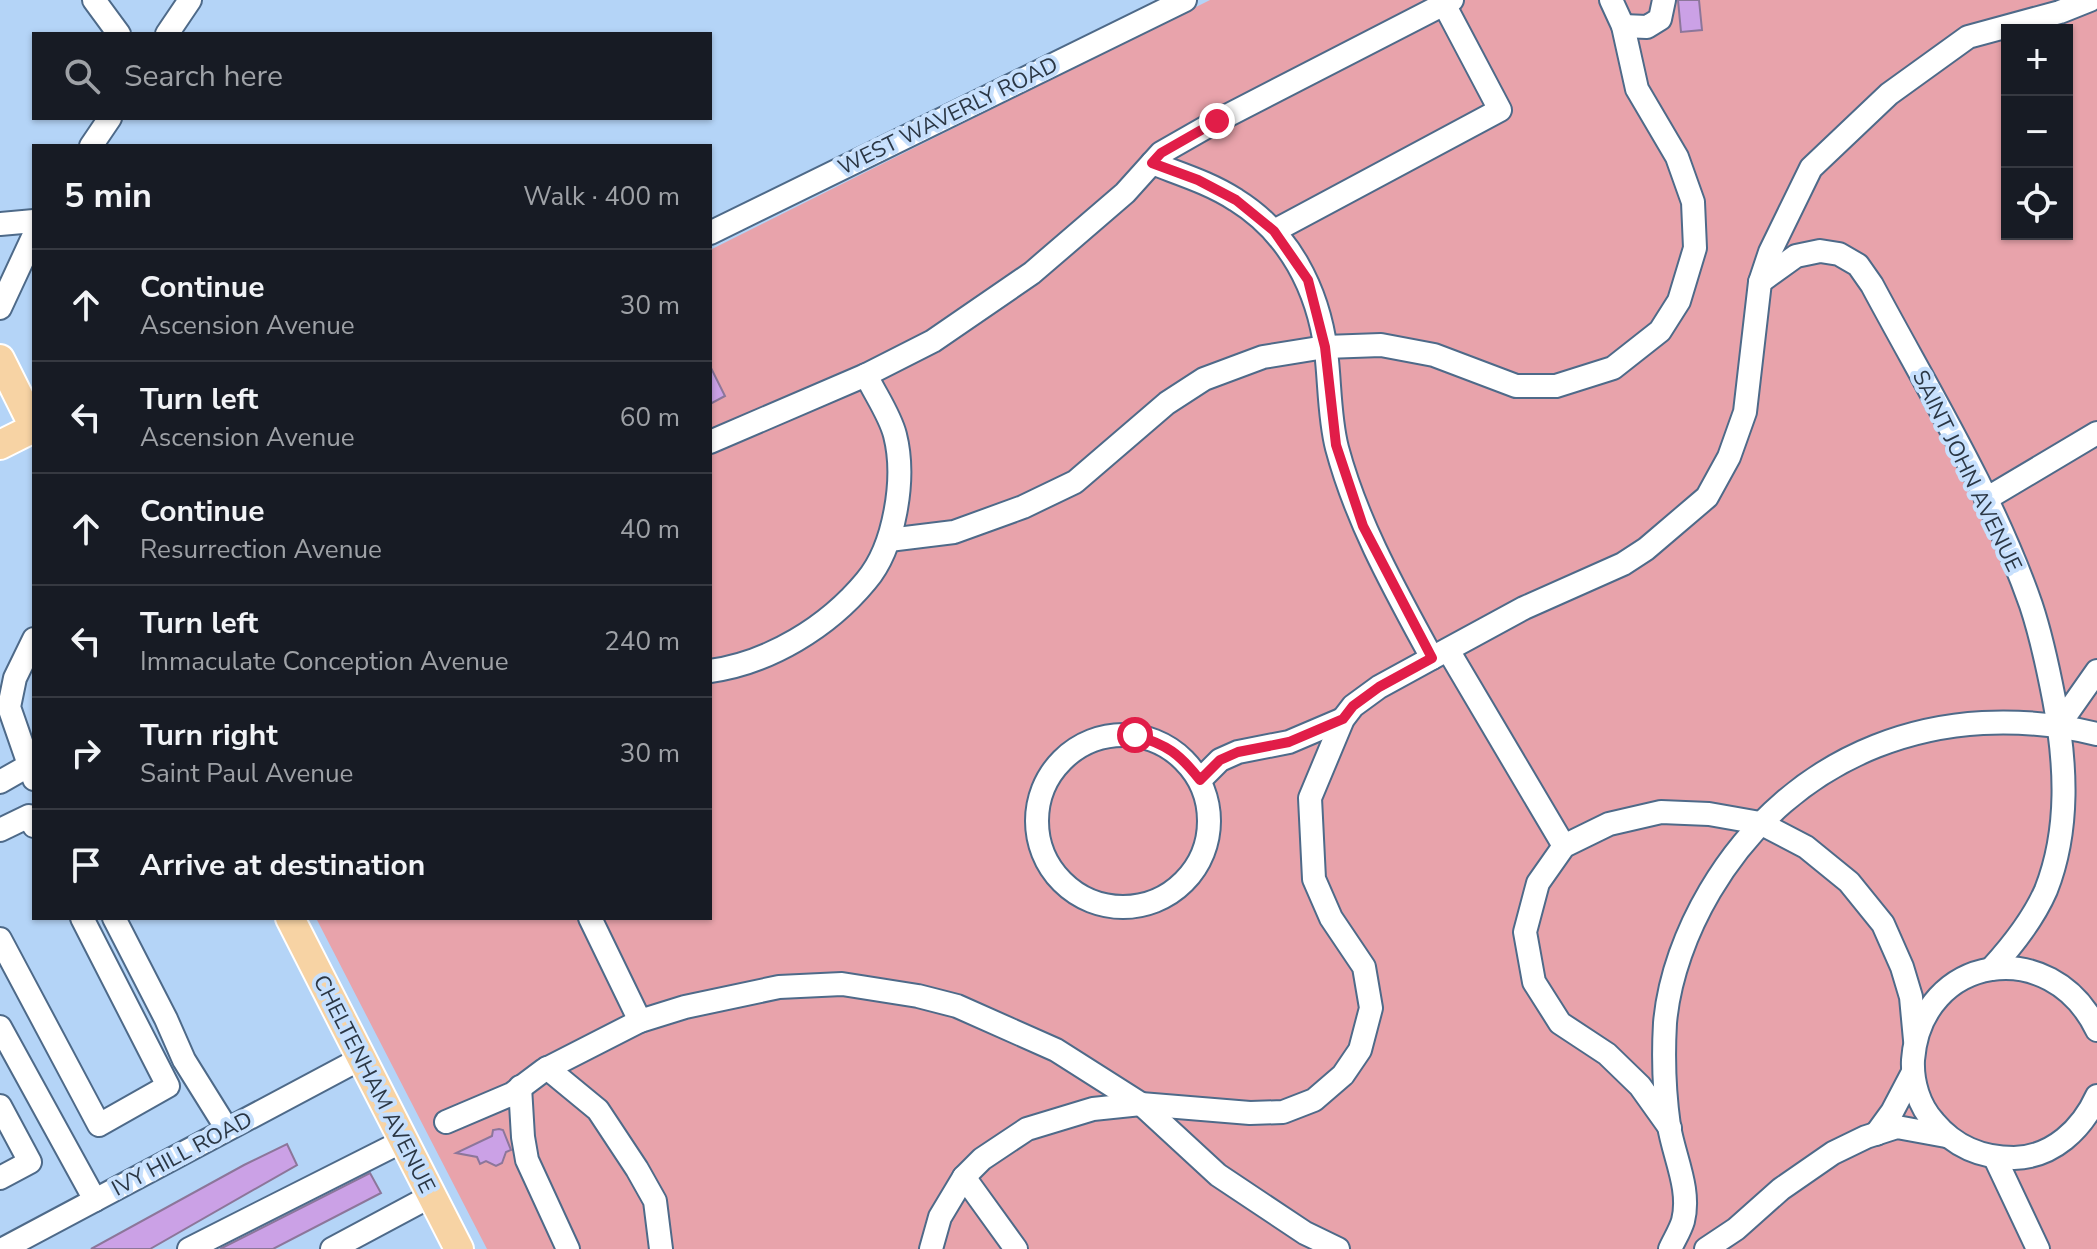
<!DOCTYPE html>
<meta charset="utf-8">
<style>
body{margin:0;font-family:"Nunito Sans",sans-serif;background:#242831;color:#f1f3f6}
.controls{position:absolute;right:24px;top:24px;display:grid;overflow:hidden;border-radius:0px;box-shadow:0 2px 6px #0004}
.controls button{width:72px;height:72px;display:grid;place-items:center;padding:0;border:0;border-bottom:2px solid #363941;background:#171b24;color:#f1f3f6;font:40px sans-serif}
.stop{position:absolute;width:24px;height:24px;margin:-18px;border:6px solid #e11d48;border-radius:50%;background:#fff}
.stop.end{background:#e11d48;border-color:#fff;box-shadow:0 2px 8px #0008}
.list{margin:0;padding:0;list-style:none}
h2{display:flex;justify-content:space-between;align-items:center;height:104px;margin:0;padding:0 32px;font-size:34px}
h2 small{font-size:26px;font-weight:400;color:#9ea1a6}
.list li{display:grid;grid-template-columns:52px 1fr auto;gap:24px;align-items:center;box-sizing:border-box;height:112px;padding:0 32px;border-top:2px solid #363941}
.list b{display:block;font-size:30px;white-space:nowrap}
.list p{margin:0;font-size:26px;white-space:nowrap;color:#9ea1a6}
.list em{font-size:26px;font-style:normal;color:#9ea1a6}
.icon{flex:none;width:44px;height:44px;fill:none;stroke:currentColor;stroke-width:2;stroke-linecap:round;stroke-linejoin:round}
.map{position:relative;flex:none;width:2097px;height:1249px;overflow:hidden}
.search{position:absolute;background:#171b24;box-shadow:0 2px 6px #0004;left:32px;top:32px;width:680px;height:88px;display:flex;align-items:center;gap:20px;box-sizing:border-box;padding:0 28px;border-radius:0px;color:#9ea1a6;font-size:30px}
.panel{position:absolute;background:#171b24;box-shadow:0 2px 6px #0004;left:32px;top:144px;width:680px;height:776px;border-radius:0px}
.map>svg:first-child{display:block}
</style>
<div class="map">
<svg width="2097" height="1249" viewBox="0 0 2097 1249">
<rect width="100%" height="100%" fill="#b4d4f7"/>
<path fill="#e8a3ab" fill-rule="evenodd" d="M1210,0H2097V1249H487L316,918H710V250ZM2007,30H2067V234H2007Z"/>
<g fill="#cba1e6" stroke="#8c769a" stroke-width="2">
<polygon points="1678,0 1699,0 1702,30 1681,32"/>
<polygon points="710,366 725,396 710,404"/>
<polygon points="499,1129 503,1130 511,1150 506,1152 502,1163 496,1166 486,1161 480,1164 477,1157 456,1153 492,1136 493,1130"/>
<polygon points="287,1144 297,1165 150,1249 91,1249 244,1165"/>
<polygon points="370,1173 381,1193 273,1249 220,1249"/>
</g>
<g fill="none" stroke-linecap="round" stroke-linejoin="round">
<g stroke="#4e6a89" stroke-width="26">
<g id="minor">
<polyline points="94,0 119,34"/>
<polyline points="1623,26 1647,27 1660,19 1664,0"/>
<polyline points="167,34 190,0"/>
<polyline points="91,146 110,118"/>
<path d="M1152,163C1180,174 1210,183 1236,200C1289,233 1318,289 1326,351C1330,383 1329,417 1337,448C1357,523 1395,590 1432,658"/>
<polyline points="0,224 34,221"/>
<polyline points="1274,231 1500,110 1444,4"/>
<polyline points="710,233 1185,0"/>
<path d="M1760,282L1796,256L1820,251L1839,254L1858,265L1872,285C1928,390 1992,493 2031,605C2041,635 2048,668 2054,699C2066,762 2070,829 2046,890C2033,920 2013,945 1991,969"/>
<polyline points="0,308 34,235"/>
<polyline points="710,442 866,375 933,341 1032,273 1125,193 1161,153 1217,121 1452,0"/>
<polyline points="1986,499 2097,433"/>
<polyline points="889,540 954,532 1023,507 1075,482 1167,403 1204,379 1263,357 1325,347 1381,345 1434,355 1516,386 1556,386 1613,368 1660,331 1679,301 1695,248 1693,202 1677,157 1637,89 1623,26 1611,0"/>
<polyline points="34,639 15,678 9,707 34,779"/>
<polyline points="1448,650 1564,846"/>
<path d="M710,671C769,663 828,627 866,581C895,547 906,478 895,435C890,415 875,394 866,375"/>
<polyline points="2059,725 2097,671"/>
<circle cx="1123" cy="821" r="86"/>
<polyline points="1200,780 1220,760 1238,752 1289,742 1343,719"/>
<polyline points="0,782 28,766"/>
<polyline points="0,830 29,816 34,826"/>
<polyline points="114,918 166,1019 184,1060 227,1129"/>
<polyline points="590,918 640,1021"/>
<polyline points="0,939 99,1125 168,1086 82,918"/>
<polyline points="0,1027 95,1200"/>
<path d="M2097,1030C2051,934 1921,954 1913,1060C1912,1082 1919,1106 1934,1122C1955,1147 1981,1158 2014,1158C2053,1157 2082,1129 2097,1096"/>
<polyline points="547,1068 598,1110 637,1169 655,1201 661,1249"/>
<polyline points="520,1087 523,1137 527,1160 568,1249"/>
<polyline points="0,1106 30,1162 0,1178"/>
<polyline points="446,1122 512,1094 544,1070 640,1021 685,1007 779,987 842,984 918,996 957,1006 1056,1050 1141,1104 1218,1175 1305,1233 1338,1249"/>
<polyline points="1670,1128 1640,1086 1607,1054 1560,1023 1534,982 1525,932 1538,883 1564,846 1609,824 1661,812 1709,814 1760,823 1806,847 1849,882 1883,924 1902,967 1911,997 1915,1040"/>
<polyline points="1876,1134 1892,1112 1913,1072"/>
<polyline points="1995,1158 2038,1249"/>
<polyline points="964,1177 1016,1249"/>
<polyline points="3,1249 360,1059"/>
<polyline points="189,1249 403,1141"/>
<polyline points="332,1249 431,1196"/>
<polyline points="931,1249 940,1217 964,1177 982,1159 1027,1129 1093,1109 1141,1104 1250,1113 1283,1112 1314,1100 1343,1075 1360,1050 1371,1008 1364,967 1331,918 1314,879 1310,798 1343,719 1353,706 1379,687 1432,658 1524,608 1623,564 1646,549 1707,497 1729,457 1745,412 1760,282 1770,252 1811,168 1889,94 1968,37 2060,12 2090,0"/>
<path d="M1670,1249C1674,1240 1680,1231 1683,1221C1691,1189 1674,1157 1669,1126C1664,1091 1663,1058 1665,1023C1669,977 1687,930 1710,891C1792,752 1942,696 2097,734"/>
<polyline points="1706,1249 1736,1229 1781,1189 1833,1153 1866,1137 1897,1127 1946,1136"/>
</g>
</g>
<g stroke="#fff" stroke-width="32">
<g id="major">
<polyline points="0,359 34,427"/>
<polyline points="0,445 34,428"/>
<polyline points="290,918 459,1249"/>
</g>
</g>
<use href="#minor" stroke="#fff" stroke-width="22"/>
<use href="#major" stroke="#f7d3a4" stroke-width="28"/>
</g>
<g fill="none" stroke-linecap="round" stroke-linejoin="round">
<path stroke="#e11d48" stroke-width="10" d="M1135,735C1167,745 1179,753 1200,780L1220,760L1238,752L1289,742L1343,719L1353,706L1379,687L1432,658L1363,526L1336,445L1325,347L1308,280L1274,231L1236,200L1198,180L1152,163L1161,153L1217,121"/>
</g>
<g text-anchor="middle" dominant-baseline="central" stroke-width="8" stroke-linejoin="round" paint-order="stroke">
<g font-size="22" fill="#2b3745" stroke="#c7e0fd">
<text transform="translate(948 116) rotate(-26)">WEST WAVERLY ROAD</text>
<text transform="translate(1967 471) rotate(64)">SAINT JOHN AVENUE</text>
<text transform="translate(374 1084) rotate(63)">CHELTENHAM AVENUE</text>
<text transform="translate(182 1154) rotate(-28)">IVY HILL ROAD</text>
</g>
</g>
</svg>
<div class="controls">
<button>+</button>
<button>−</button>
<button><svg class="icon" aria-label="locate" viewBox="0 0 24 24"><circle cx="12" cy="12" r="6"/><path d="M12 2v4M12 18v4M2 12h4M18 12h4"/></svg></button>
</div>
<div class="stop" style="left:1135px;top:735px"></div>
<div class="stop end" style="left:1217px;top:121px"></div>
<div class="search"><svg class="icon" aria-label="search" viewBox="0 0 24 24"><circle cx="10" cy="10" r="6"/><path d="M15 15l6 6"/></svg>Search here</div>
<section class="panel">
<h2>5 min<small>Walk · 400 m</small></h2>
<ul class="list">
<li><svg class="icon" aria-label="ahead" viewBox="0 0 24 24"><path d="M12 20V5M6 11l6-6 6 6"/></svg><div><b>Continue</b><p>Ascension Avenue</p></div><em>30 m</em></li>
<li><svg class="icon" aria-label="left" viewBox="0 0 24 24"><path d="M17 20v-9H6M10 6l-5 5 5 5"/></svg><div><b>Turn left</b><p>Ascension Avenue</p></div><em>60 m</em></li>
<li><svg class="icon" aria-label="ahead" viewBox="0 0 24 24"><path d="M12 20V5M6 11l6-6 6 6"/></svg><div><b>Continue</b><p>Resurrection Avenue</p></div><em>40 m</em></li>
<li><svg class="icon" aria-label="left" viewBox="0 0 24 24"><path d="M17 20v-9H6M10 6l-5 5 5 5"/></svg><div><b>Turn left</b><p>Immaculate Conception Avenue</p></div><em>240 m</em></li>
<li><svg class="icon" aria-label="right" viewBox="0 0 24 24"><path d="M7 20v-9h11M14 6l5 5-5 5"/></svg><div><b>Turn right</b><p>Saint Paul Avenue</p></div><em>30 m</em></li>
<li><svg class="icon" aria-label="arrive" viewBox="0 0 24 24"><path d="M6 21V4h12l-3 4 3 4H6"/></svg><div><b>Arrive at destination</b></div></li>
</ul>
</section>
</div>
